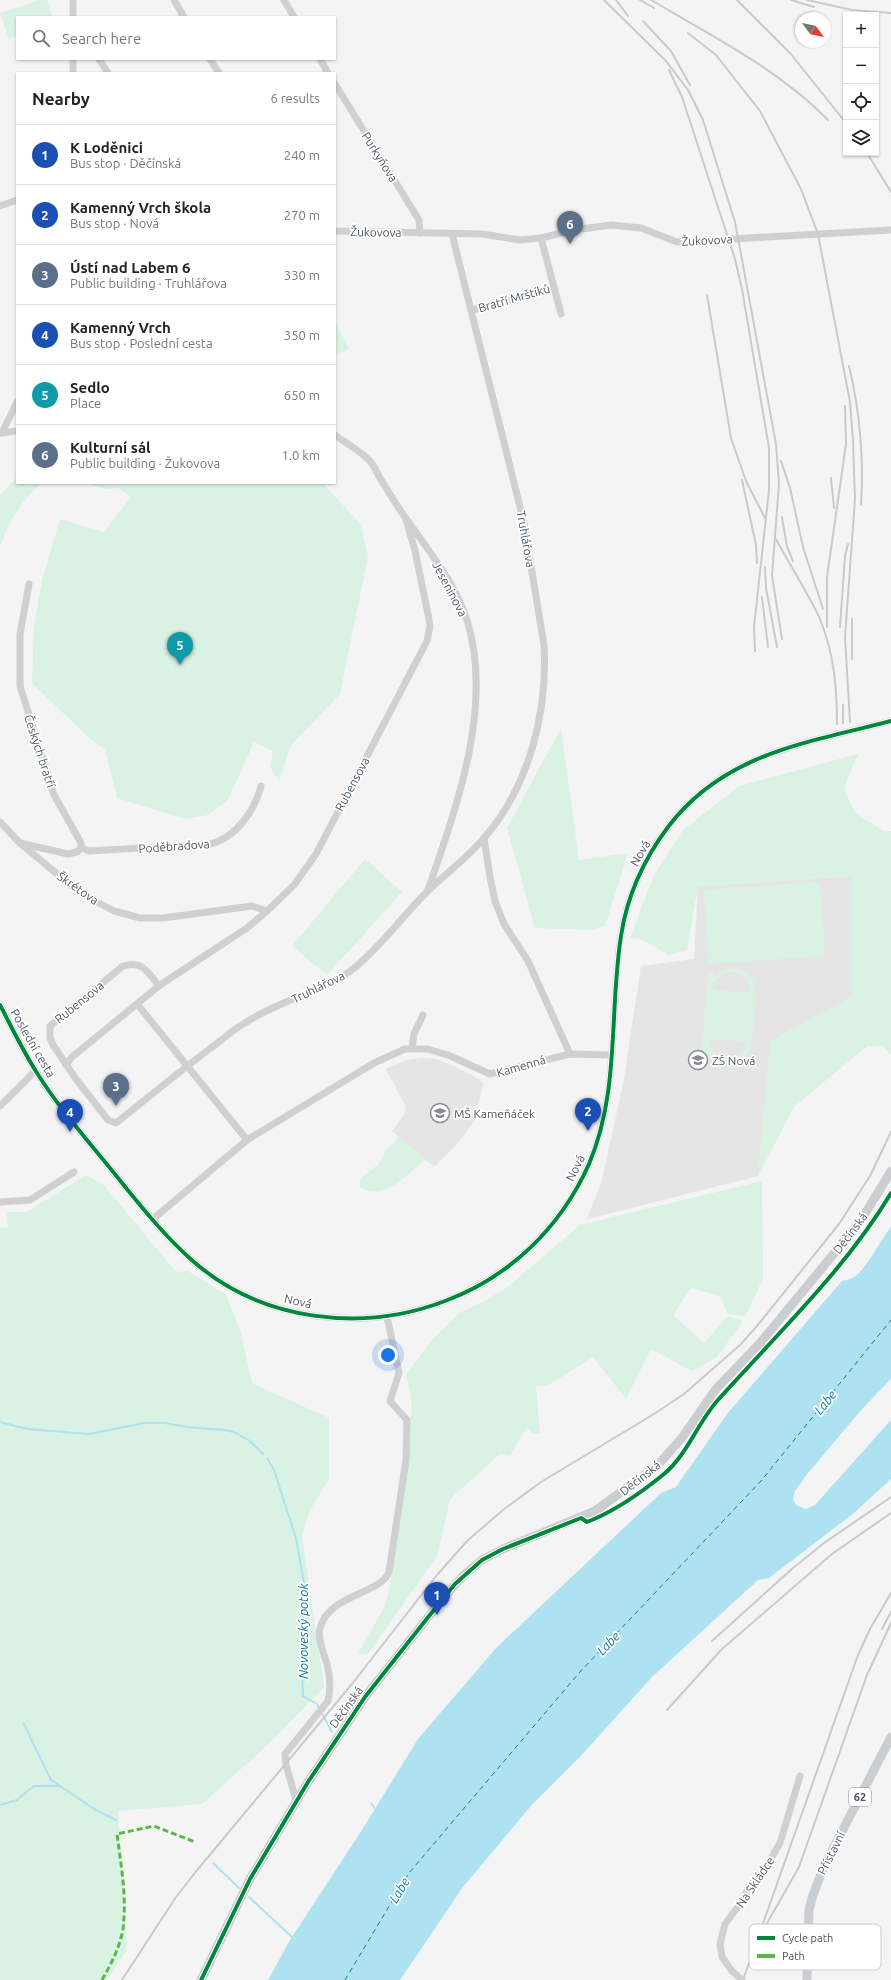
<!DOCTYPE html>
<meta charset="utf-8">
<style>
body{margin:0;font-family:Ubuntu,sans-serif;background:#f6f6f6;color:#222}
.controls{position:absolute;right:12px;top:12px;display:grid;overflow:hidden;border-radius:0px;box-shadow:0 1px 3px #0004}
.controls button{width:36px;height:36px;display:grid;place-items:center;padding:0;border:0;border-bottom:1px solid #e0e0e0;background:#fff;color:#222;font:20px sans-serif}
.compass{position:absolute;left:795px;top:12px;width:36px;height:36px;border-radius:50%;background:#fff;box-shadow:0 1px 3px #0004;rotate:122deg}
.you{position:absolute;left:388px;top:1355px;width:14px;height:14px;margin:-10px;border:3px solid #fff;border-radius:50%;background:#1a73e8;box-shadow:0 0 0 6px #1a73e833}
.badge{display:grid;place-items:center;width:26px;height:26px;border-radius:50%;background:#0f766e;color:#fff;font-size:13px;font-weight:700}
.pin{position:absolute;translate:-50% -33px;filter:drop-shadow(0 1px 2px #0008)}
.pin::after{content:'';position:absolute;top:21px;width:14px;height:12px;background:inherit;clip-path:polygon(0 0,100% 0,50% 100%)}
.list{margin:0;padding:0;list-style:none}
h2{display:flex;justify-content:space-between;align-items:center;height:52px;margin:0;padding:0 16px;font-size:17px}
h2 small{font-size:13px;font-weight:400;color:#767676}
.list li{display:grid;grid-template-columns:26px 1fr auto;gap:12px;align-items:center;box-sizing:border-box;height:60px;padding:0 16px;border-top:1px solid #e0e0e0}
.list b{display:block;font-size:15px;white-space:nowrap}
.list p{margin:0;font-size:13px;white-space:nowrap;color:#767676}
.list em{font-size:13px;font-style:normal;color:#767676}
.icon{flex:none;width:22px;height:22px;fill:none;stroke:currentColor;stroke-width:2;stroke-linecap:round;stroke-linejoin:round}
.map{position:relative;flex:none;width:891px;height:1980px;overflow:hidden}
.search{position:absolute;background:#fff;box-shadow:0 1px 3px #0004;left:16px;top:16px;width:320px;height:44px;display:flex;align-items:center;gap:10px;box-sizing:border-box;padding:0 14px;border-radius:0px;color:#767676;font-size:15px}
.panel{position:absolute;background:#fff;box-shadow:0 1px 3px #0004;left:16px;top:72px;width:320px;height:412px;border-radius:0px}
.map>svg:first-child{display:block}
</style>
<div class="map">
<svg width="891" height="1980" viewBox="0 0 891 1980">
<rect width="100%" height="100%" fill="#f4f4f4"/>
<g fill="#e6e5e6">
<polygon points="852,876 852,997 771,1041 758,1176 587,1219 602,1180 624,1079 641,966 694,959 698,886"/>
<polygon points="423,1058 436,1059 454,1066 481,1080 483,1084 479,1103 473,1108 476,1114 472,1124 457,1144 434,1167 392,1131 405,1114 406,1107 386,1069 407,1060"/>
</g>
<g fill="#d9f2e3" fill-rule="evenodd">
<polygon points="40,0 47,0 52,17 17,17 17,36 9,39 0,13"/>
<polygon points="335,321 349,349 335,356"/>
<path d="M17,477V483H43C21,500 9,521 0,547V495Z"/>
<polygon points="85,483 322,483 360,523 368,557 340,694 291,745 279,781 270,767 273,751 254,742 228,800 208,815 185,819 117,798 105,750 88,737 32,683 34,626 42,580 60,519 104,532 131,497 118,488 105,489"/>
<polygon points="561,728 579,860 628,853 605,926 590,930 535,928 507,828"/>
<polygon points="858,754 844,787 854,812 884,831 891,831 891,1055 882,1046 867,1046 794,1107 758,1176 771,1041 852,997 852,876 698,886 687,950 668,955 641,939 630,938 654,875 683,830 739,786"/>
<polygon points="365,859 402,892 327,975 292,946"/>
<polygon points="820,882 825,956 709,964 704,890"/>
<path d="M734,968C743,970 750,974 754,982C758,992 754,1042 748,1052C738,1068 717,1064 707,1051L706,1056L701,1055L708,973H713V978L724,970ZM734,972L747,979L752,993L712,990C714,979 722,972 734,972ZM708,1039L747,1042H748C743,1059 726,1063 713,1052Z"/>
<path d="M399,1137L425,1159C408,1174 385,1201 361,1188L359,1184L361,1178L379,1164L386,1150Z"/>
<polygon points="86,1175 103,1184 176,1272 188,1271 226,1295 240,1330 252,1383 329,1418 329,1479 310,1510 302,1537 324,1687 272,1741 202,1804 118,1811 127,1950 107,1980 0,1980 0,1228 8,1227 7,1212 27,1212"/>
<path d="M762,1181L763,1278L746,1316L728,1314L720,1296L691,1288L673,1315L704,1343L728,1316L743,1321L717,1357L692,1371L651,1349L626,1399L593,1357L547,1386H536L540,1433L533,1434L527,1427L510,1455L500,1454L450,1499L437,1556L368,1654H358L385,1606L391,1579L399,1513L408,1428C415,1410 410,1392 406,1374L432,1340L461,1312L485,1301L509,1286L580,1225Z"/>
</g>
<path fill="#aee2f0" d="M891,1227V1379L863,1408L808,1473L795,1491L793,1499L796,1505L806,1509L815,1505L891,1420V1479L854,1513L769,1578L758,1580L652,1677L579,1758L530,1807L463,1887L400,1980H268L290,1940L360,1833L418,1739L497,1647L661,1493L676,1487L727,1414L842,1281C846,1280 851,1279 854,1277C866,1270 881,1239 891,1227Z"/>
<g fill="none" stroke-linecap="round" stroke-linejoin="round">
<g stroke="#aee2f0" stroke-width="2">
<polyline points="0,1422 27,1429 89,1434 144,1423 165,1423 186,1427 224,1430 234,1432 250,1441 263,1454"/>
<polyline points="267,1458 274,1470 296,1538 305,1589 301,1639 303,1696 317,1704 318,1707"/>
<polyline points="323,1715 332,1732"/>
<polyline points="24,1724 51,1780 94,1809 116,1820"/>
<polyline points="371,1803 376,1810"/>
<polyline points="0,1805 17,1800 34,1786 59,1786"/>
<polyline points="213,1863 239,1888"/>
<polyline points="249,1897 294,1939"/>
</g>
<polyline stroke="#0c7c9b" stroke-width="1" stroke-dasharray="5 4" stroke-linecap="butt" points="345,1980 409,1873 579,1673 761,1481 891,1320"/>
<g stroke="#ced0d2" stroke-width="7">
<polyline points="73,0 73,17"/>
<polyline points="174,0 184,17"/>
<polyline points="284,0 294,17"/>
<polyline points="99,59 108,73"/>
<polyline points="210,59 219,73"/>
<polyline points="320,59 328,73"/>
<polyline points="73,73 73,59"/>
<polyline points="335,84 419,220 420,233"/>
<polyline points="0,206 17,200"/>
<polyline points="335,231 482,234 520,240 541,238 574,230 611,225 641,228 677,242 891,230"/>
<polyline points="541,238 561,314"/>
<polyline points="472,310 555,289"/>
<polyline points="0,433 17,431"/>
<polyline points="2,433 17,402"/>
<path d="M335,435C346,443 360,451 369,460C374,465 377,473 380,478C390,494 399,510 410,524C431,554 456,585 467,620C494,707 456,808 428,890"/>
<polyline points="0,822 20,843 80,893 114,911 140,918 163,918 252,906 267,911"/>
<polyline points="484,838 490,877 495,901 504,924 528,961 570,1054"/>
<polyline points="20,843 68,854 77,852 81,848 81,843 54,795 20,686 20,634 29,584"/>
<path d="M81,848L89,851L210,844C236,838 255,810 261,786"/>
<path d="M159,986C148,972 142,960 123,966L50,1026V1038L53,1045L76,1079L108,1120L116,1123C149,1097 181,1070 215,1045C224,1038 234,1029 245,1023C275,1003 312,994 343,976C367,962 400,920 420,899C440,877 465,861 484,838C529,787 548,712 544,645L524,523L452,234"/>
<path d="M0,1005C12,1028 23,1051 37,1073C59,1108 88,1141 114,1173C139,1204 164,1236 194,1262C262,1321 362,1333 445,1301C510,1277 561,1227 589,1164C620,1092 609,1012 621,936C627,896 644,859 668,827C724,753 807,743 891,721"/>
<polyline points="138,1005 247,1140"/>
<polyline points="412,1048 414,1034 423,1015"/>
<polyline points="66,1065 72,1057 160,985 247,928 267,911 294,885 316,854 427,641 430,626 428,614 415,551 406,519"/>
<polyline points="0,1106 35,1071"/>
<polyline points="0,1202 30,1200 74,1172"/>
<polyline points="153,1219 247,1140 374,1063 405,1049 427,1049 448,1055 490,1074 570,1054 612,1055"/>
<path d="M296,1800L286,1765L285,1754L328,1701C331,1689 330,1676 327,1664C324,1654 317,1639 320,1628C329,1594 381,1594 389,1572L406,1460L407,1420L390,1401L399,1373L387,1317"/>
<polyline points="732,1971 722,1957 720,1944 725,1924 743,1900 749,1887 766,1867 780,1843 800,1776"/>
</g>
<g stroke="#caced1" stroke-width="9">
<polyline points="201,1980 250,1879 308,1782 365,1697 444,1597 465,1574 482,1560 503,1549 595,1511 658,1465 681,1439 716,1389 761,1342 860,1222 891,1171"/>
<polyline points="807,1980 809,1910 813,1895 824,1866 891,1737"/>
</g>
<g stroke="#c9cacc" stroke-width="2">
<polyline points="604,0 666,61 688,90 703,120 735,222 776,444 779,483 772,576 782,639"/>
<polyline points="616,0 628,16"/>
<polyline points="640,0 654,8"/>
<path d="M651,0C712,36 778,69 828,120"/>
<polyline points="737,0 790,53 846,123"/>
<polyline points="791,0 814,7"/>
<polyline points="807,0 852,10 891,13"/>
<polyline points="643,21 671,51 690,85"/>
<polyline points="688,33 716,55 760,111 801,189 818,234 850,402 853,440 855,499 845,637 850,722"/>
<polyline points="669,70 682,97 735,259 742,289 769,448 769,490 754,627 755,651"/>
<polyline points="867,153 891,192"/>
<polyline points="707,295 731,438 746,481 765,518"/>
<path d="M849,366C860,412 864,459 861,505"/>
<polyline points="781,461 790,488 803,547 823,609"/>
<polyline points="831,478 834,508"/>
<polyline points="742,480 756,545 757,563"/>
<polyline points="782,517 787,547 793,561"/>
<path d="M776,539C790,566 808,592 820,619C834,654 837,687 837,724"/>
<polyline points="765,567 766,588 777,647"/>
<polyline points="762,597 768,647"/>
<polyline points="852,619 852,659"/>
<polyline points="827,627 827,577 846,444 845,406"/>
<polyline points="840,627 845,556 848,544"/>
<polyline points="843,705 843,723"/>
<polyline points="882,1629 891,1612"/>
<polyline points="712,1641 793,1568 824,1543 891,1497"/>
<polyline points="667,1710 722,1649 832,1554 891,1513"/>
<polyline points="766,1925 799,1867 867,1675 891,1623"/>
<polyline points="122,1980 176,1897 198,1869 352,1684 437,1575 467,1541 503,1510 541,1482 654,1414 684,1394 740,1345 757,1326 839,1224 870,1176 891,1132"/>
<polyline points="743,1980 858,1655 870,1629 891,1593"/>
</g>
<polyline stroke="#ced0d2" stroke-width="7" points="732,1971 742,1980"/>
<path stroke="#58b947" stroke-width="3" stroke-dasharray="6 3" stroke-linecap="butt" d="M102,1980C111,1964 120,1947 123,1929C127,1897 121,1865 117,1834L154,1826L195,1842"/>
<g stroke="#fff" stroke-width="6">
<g id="cycleway">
<path d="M0,1005C12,1028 23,1051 37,1073C59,1108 88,1141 114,1173C139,1204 164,1236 194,1262C262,1321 362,1333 445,1301C510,1277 561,1227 589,1164C620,1092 609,1012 621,936C627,896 644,859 668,827C724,753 807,743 891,721"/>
<path d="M201,1980L250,1879L308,1782L365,1697L429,1616L455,1584L482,1560L503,1549L581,1518L587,1522C613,1512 642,1492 664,1474C687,1455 697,1424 717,1401C776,1335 845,1270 891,1193"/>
</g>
</g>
<use href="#cycleway" stroke="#00873e" stroke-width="4"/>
</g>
<defs>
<g id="school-ring" transform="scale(1)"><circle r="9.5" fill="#fff" stroke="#868d94" stroke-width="1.5"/><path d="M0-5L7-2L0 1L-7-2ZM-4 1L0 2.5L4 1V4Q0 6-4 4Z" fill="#868d94"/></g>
</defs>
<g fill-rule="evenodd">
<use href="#school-ring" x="698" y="1060"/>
<use href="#school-ring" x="440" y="1113"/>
</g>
<g text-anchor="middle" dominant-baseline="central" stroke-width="3.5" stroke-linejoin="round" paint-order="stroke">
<rect fill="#fff" stroke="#808990" stroke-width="1" x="849" y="1788" width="22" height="18" rx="3"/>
<g font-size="11" font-weight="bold" fill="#4a5661">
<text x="860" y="1797">62</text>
</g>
<g font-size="12" fill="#4a5661" stroke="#fff">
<text transform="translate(380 157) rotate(58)">Purkyňova</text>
<text transform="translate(376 232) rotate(1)">Žukovova</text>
<text transform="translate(707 240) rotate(-3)">Žukovova</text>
<text transform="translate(514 298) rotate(-16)">Bratří Mrštíků</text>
<text transform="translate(526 539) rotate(80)">Truhlářova</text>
<text transform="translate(450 589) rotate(62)">Jeseninova</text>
<text transform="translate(40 751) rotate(72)">Českých bratří</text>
<text transform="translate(352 784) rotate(-62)">Rubensova</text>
<text transform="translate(174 846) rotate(-4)">Poděbradova</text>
<text transform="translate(640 853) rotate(-60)">Nová</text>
<text transform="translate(78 888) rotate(35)">Škrétova</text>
<text transform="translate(318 987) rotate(-26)">Truhlářova</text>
<text transform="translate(79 1002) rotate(-39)">Rubensova</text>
<text transform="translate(33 1043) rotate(60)">Poslední cesta</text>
<text transform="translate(521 1066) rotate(-16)">Kamenná</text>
<text transform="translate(575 1168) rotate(-64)">Nová</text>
<text transform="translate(850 1233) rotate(-53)">Děčínská</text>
<text transform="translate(298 1301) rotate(13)">Nová</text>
<text transform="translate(640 1478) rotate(-38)">Děčínská</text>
<text transform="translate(346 1707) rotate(-54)">Děčínská</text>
<text transform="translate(831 1853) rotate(-63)">Přístavní</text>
<text transform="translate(755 1882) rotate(-56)">Na Skládce</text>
</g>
<g font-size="12" fill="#4a5661" stroke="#fff" text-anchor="start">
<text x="712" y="1060">ZŠ Nová</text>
<text x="454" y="1113">MŠ Kameňáček</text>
</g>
<g font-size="13" font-style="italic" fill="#0c7c9b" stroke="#fff">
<text transform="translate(825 1402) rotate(-51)">Labe</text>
<text transform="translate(303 1631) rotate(-90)">Novoveský potok</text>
<text transform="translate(608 1643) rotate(-46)">Labe</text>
<text transform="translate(399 1890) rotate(-59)">Labe</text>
</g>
</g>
<rect x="749" y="1924" width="132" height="46" rx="6" fill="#fff" stroke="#c9ccd0" stroke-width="1"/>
<rect x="757" y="1936" width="18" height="4" fill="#00873e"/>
<rect x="757" y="1954" width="18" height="4" fill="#58b947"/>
<g font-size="11" fill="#4a5661">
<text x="782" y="1942">Cycle path</text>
<text x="782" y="1960">Path</text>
</g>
</svg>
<div class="controls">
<button>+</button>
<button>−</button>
<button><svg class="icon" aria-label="locate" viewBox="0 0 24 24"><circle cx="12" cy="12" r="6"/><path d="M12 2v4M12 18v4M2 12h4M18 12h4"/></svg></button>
<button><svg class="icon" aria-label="layers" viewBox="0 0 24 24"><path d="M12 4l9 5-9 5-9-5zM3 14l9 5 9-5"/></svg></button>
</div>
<svg class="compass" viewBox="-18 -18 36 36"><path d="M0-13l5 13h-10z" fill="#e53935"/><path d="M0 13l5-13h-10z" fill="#767676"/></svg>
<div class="you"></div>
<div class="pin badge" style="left:437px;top:1615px;background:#1a4fb4">1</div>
<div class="pin badge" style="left:588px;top:1131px;background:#1a4fb4">2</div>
<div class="pin badge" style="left:116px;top:1106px;background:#5c6f8a">3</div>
<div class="pin badge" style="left:70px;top:1132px;background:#1a4fb4">4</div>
<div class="pin badge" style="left:180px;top:665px;background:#0f9aa8">5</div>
<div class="pin badge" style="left:570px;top:244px;background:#5c6f8a">6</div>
<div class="search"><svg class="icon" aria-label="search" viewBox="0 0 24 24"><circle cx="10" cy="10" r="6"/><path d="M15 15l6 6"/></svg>Search here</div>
<section class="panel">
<h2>Nearby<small>6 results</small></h2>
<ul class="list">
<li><span class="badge" style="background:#1a4fb4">1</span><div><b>K Loděnici</b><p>Bus stop · Děčínská</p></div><em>240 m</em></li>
<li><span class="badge" style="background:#1a4fb4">2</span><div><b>Kamenný Vrch škola</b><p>Bus stop · Nová</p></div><em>270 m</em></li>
<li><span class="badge" style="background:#5c6f8a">3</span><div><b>Ústí nad Labem 6</b><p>Public building · Truhlářova</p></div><em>330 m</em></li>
<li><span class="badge" style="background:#1a4fb4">4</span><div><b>Kamenný Vrch</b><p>Bus stop · Poslední cesta</p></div><em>350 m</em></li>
<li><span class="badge" style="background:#0f9aa8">5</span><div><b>Sedlo</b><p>Place</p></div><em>650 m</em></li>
<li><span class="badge" style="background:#5c6f8a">6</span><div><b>Kulturní sál</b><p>Public building · Žukovova</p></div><em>1.0 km</em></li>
</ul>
</section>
</div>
